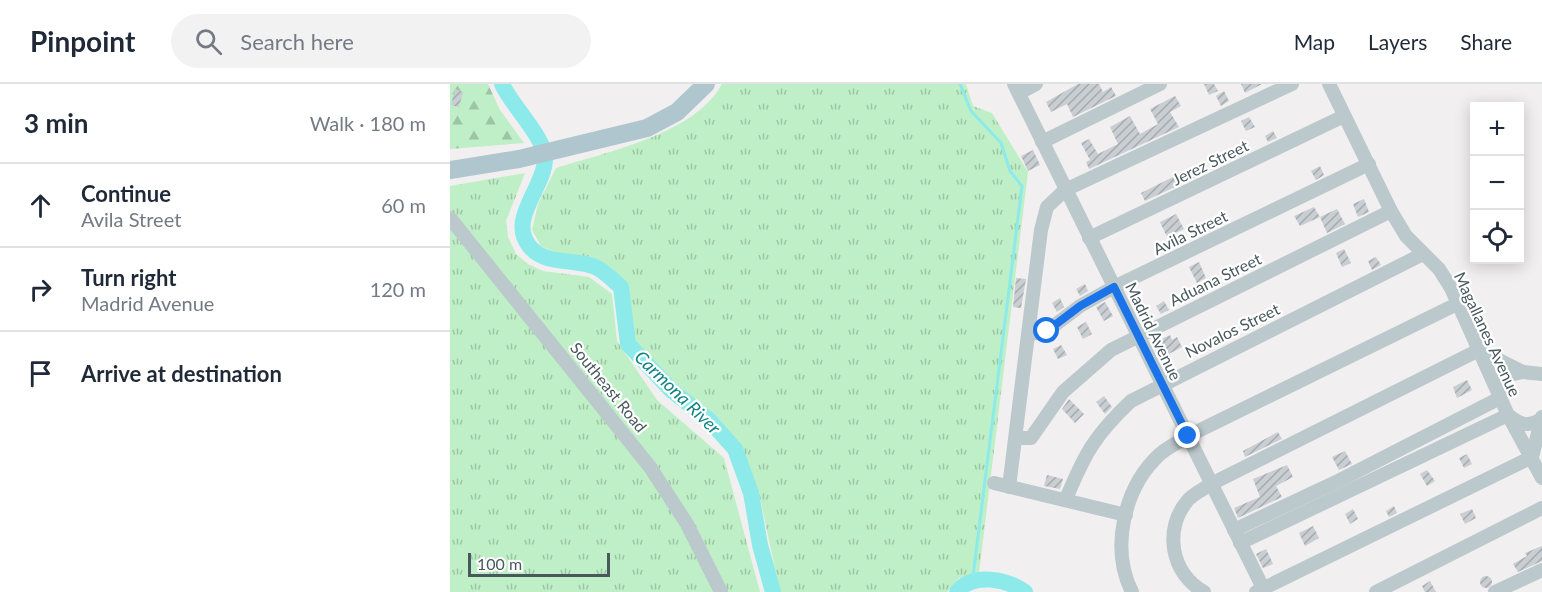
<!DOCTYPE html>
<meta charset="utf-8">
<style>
body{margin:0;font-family:Lato,sans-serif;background:#f2f2f3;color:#1f2937}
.controls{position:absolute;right:18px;top:18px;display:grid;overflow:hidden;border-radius:0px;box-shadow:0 3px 15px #0003}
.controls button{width:54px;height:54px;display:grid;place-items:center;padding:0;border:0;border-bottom:2px solid #e0e1e3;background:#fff;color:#1f2937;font:30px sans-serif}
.scale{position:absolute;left:18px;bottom:15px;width:142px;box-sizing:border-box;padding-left:6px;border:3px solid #48585d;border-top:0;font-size:16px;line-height:21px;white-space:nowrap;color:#48585d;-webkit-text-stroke:4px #fff;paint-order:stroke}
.stop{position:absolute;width:18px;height:18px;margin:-14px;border:4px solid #1a73e8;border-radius:50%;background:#fff}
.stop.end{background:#1a73e8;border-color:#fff;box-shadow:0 2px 6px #0008}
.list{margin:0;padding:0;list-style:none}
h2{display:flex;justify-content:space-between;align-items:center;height:78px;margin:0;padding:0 24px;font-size:26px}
h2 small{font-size:20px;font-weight:400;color:#747a83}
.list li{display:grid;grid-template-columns:39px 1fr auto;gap:18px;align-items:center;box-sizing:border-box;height:84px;padding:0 24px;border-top:2px solid #e0e1e3}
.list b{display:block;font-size:22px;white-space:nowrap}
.list p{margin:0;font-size:20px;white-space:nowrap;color:#747a83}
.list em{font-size:20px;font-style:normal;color:#747a83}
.icon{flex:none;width:33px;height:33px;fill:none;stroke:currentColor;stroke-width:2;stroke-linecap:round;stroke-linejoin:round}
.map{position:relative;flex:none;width:1092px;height:508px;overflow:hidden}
header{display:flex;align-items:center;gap:36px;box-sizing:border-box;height:84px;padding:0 30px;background:#fff;border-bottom:2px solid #e0e1e3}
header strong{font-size:28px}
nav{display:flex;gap:33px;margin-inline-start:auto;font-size:21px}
.search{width:420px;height:54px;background:#f2f2f3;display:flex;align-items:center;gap:15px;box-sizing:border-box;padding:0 21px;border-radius:33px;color:#747a83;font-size:22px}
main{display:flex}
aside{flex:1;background:#fff}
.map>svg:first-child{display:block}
</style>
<header>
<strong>Pinpoint</strong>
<div class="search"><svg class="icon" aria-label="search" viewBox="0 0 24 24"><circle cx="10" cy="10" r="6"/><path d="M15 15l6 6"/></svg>Search here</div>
<nav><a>Map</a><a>Layers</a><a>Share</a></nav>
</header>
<main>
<aside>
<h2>3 min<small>Walk · 180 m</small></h2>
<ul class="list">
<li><svg class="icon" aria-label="ahead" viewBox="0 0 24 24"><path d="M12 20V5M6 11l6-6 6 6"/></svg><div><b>Continue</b><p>Avila Street</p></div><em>60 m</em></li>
<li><svg class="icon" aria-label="right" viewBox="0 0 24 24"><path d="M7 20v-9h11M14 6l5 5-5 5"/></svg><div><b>Turn right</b><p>Madrid Avenue</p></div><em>120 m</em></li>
<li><svg class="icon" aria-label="arrive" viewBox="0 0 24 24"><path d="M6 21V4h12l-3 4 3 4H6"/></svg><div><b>Arrive at destination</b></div></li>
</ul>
</aside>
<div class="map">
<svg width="1092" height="508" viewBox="0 0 1092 508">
<defs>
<pattern id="grass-tufts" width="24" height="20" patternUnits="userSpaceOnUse" patternTransform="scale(1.5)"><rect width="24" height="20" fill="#bfefc6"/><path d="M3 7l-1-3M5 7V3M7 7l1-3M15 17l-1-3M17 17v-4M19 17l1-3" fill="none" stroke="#9dc4a4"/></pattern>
<pattern id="forest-firs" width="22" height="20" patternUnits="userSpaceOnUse" patternTransform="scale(1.5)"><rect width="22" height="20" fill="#bfefc6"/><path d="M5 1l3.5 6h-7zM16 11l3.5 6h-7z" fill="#9dc4a4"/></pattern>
<pattern id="building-hatch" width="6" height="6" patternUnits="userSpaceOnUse" patternTransform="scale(1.5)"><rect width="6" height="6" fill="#c9ced2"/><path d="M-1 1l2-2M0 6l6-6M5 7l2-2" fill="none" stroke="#a5aaae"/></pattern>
</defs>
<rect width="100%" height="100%" fill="#f2eff0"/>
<g fill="url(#grass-tufts)">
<path d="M272,0H516L523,22L542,29L578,88L529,489L509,494L497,508H330L310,414L294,369L266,336L229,306L183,257L175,200L153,179L138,173L109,170L91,162L82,146L88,120L106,84C157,68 245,50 272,0Z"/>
<polygon points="75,89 56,137 58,153 66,170 78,180 93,187 139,193 162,210 167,257 207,316 274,374 310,508 0,508 0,102"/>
</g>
<polygon fill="url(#forest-firs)" points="0,0 38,0 50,26 74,59 0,65"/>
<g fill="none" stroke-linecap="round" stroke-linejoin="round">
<polyline stroke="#8cebea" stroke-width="3" points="510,0 521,27 551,59 560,87 572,102 522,500"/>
<g stroke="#8cebea" stroke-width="16">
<path d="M52,0C61,21 96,54 95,76C94,104 57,136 80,163C97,183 129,173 149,185C157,190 164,197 171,203L178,260L221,306L259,336L285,365L301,409L310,461L323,508"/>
<path d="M507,508C523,488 557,495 575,508"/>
</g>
</g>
<g fill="url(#building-hatch)">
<polygon points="628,0 649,0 653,8 661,3 666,12 623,33 617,20 601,28 596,18"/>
<polygon points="754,0 764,0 768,7 759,11"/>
<polygon points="791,0 812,0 795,9"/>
<polygon points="5,5 13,8 9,23 1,21"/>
<polygon points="774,7 779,17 771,22 766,12"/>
<polygon points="725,12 731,22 720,28 729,43 639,85 636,78 640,76 631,59 639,55 648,70 668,60 660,43 680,32 690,50 708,40 700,25"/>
<polygon points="799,33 805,43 796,47 791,37"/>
<polygon points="823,47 827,54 818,58 815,52"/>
<polygon points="583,66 590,81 578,87 571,72"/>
<polygon points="870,82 874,91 866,96 861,87"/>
<polygon points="741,84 746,93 695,117 691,109"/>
<polygon points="914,115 919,128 908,133 903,120"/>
<polygon points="864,123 870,133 850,142 844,132"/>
<polygon points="887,125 895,140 877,149 870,133"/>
<polygon points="726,130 734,145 717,153 710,138"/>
<polygon points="894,165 901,179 892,183 886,169"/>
<polygon points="926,173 931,181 922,186 918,177"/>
<polygon points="749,178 756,194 747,199 739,183"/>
<polygon points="566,194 576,195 571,224 563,223"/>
<polygon points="635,200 638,207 630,212 626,205"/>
<polygon points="610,214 614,223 607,228 602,219"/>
<polygon points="714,217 719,226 711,230 706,222"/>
<polygon points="655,218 663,232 654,237 646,223"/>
<polygon points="636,238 642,250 633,255 627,243"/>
<polygon points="720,251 722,256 727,253 732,263 715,272 723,286 717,289 704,263 709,260 708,257"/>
<polygon points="611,261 617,271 608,275 603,265"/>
<polygon points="1017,296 1022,306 1007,314 1003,303"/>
<polygon points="654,312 662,323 655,330 646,318"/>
<polygon points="619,315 634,330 625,339 612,325"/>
<polygon points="828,348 832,355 795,373 793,367"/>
<polygon points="895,367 902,380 889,386 882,373"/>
<polygon points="1017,370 1022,380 1014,384 1009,374"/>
<polygon points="837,381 843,393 826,402 832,413 788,434 784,424 810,413 803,395"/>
<polygon points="977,386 985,397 977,402 970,390"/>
<polygon points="597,391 613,395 610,405 594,402"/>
<polygon points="944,422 947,429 939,433 936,427"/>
<polygon points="903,425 908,435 900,440 895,430"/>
<polygon points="1022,425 1026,434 1015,440 1010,430"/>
<polygon points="863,442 869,454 855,462 849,449"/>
<polygon points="1092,462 1092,477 1068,488 1063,480 1077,472 1075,469"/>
<polygon points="816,465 823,480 813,484 806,470"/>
<circle cx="1036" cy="498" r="6"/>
<polygon points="980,497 986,508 975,508 972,502"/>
</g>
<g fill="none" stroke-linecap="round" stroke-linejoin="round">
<g stroke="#bbc8cc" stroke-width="14">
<polyline points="564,0 815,508"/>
<polyline points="879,0 941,127 956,152 989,185 1001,204 1058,331 1092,394"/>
<polyline points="569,9 586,0"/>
<polyline points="592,58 710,0"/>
<polyline points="0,134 200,383 237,440 271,508"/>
<polyline points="639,154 894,32"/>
<polyline points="580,250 597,247 630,222 664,203 919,80"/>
<polyline points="566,354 581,354 613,308 661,266 941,127"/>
<polyline points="544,399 676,431"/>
<polyline points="559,403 591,146 597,123 615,106 842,0"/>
<path d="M616,415C635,369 645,351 681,317L973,170"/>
<polyline points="784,446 890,396 1050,314 1052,296 1059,291 1073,288"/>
<path d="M790,459L1058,331C1070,340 1078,344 1091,335"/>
<path d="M682,508C660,464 674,403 710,370C718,363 729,358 738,352L1007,220"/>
<path d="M754,508C721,490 713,445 738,416C743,410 754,405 761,400L1029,266L1073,288L1092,290"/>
<polyline points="806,508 1082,373 1092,333"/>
<polyline points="926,508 1092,424"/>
<polyline points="1045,508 1092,486"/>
</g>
<polyline stroke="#b0c6ce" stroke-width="18" points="0,86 69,75 197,44 227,28 256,0"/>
</g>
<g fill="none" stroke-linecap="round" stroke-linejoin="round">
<polyline stroke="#1a73e8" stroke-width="8" points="597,247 630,222 664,203 738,352"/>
</g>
<g text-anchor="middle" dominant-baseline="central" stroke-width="4.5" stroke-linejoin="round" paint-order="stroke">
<g font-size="16" fill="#48585d" stroke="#fff">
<text transform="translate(760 78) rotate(-26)">Jerez Street</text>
<text transform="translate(740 148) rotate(-26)">Avila Street</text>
<text transform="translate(765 195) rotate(-26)">Aduana Street</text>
<text transform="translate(782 246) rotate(-26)">Novalos Street</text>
<text transform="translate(704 247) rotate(64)">Madrid Avenue</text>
<text transform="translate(1038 250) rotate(65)">Magallanes Avenue</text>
<text transform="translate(159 303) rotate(51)">Southeast Road</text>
</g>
<g font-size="18" font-style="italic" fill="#0f8482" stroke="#fff">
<text transform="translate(228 308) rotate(44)">Carmona River</text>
</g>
</g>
</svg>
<div class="controls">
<button>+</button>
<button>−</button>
<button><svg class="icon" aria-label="locate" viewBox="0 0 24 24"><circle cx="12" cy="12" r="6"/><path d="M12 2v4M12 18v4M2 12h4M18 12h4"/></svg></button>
</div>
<div class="scale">100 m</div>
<div class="stop" style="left:597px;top:247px"></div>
<div class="stop end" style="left:738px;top:352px"></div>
</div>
</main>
